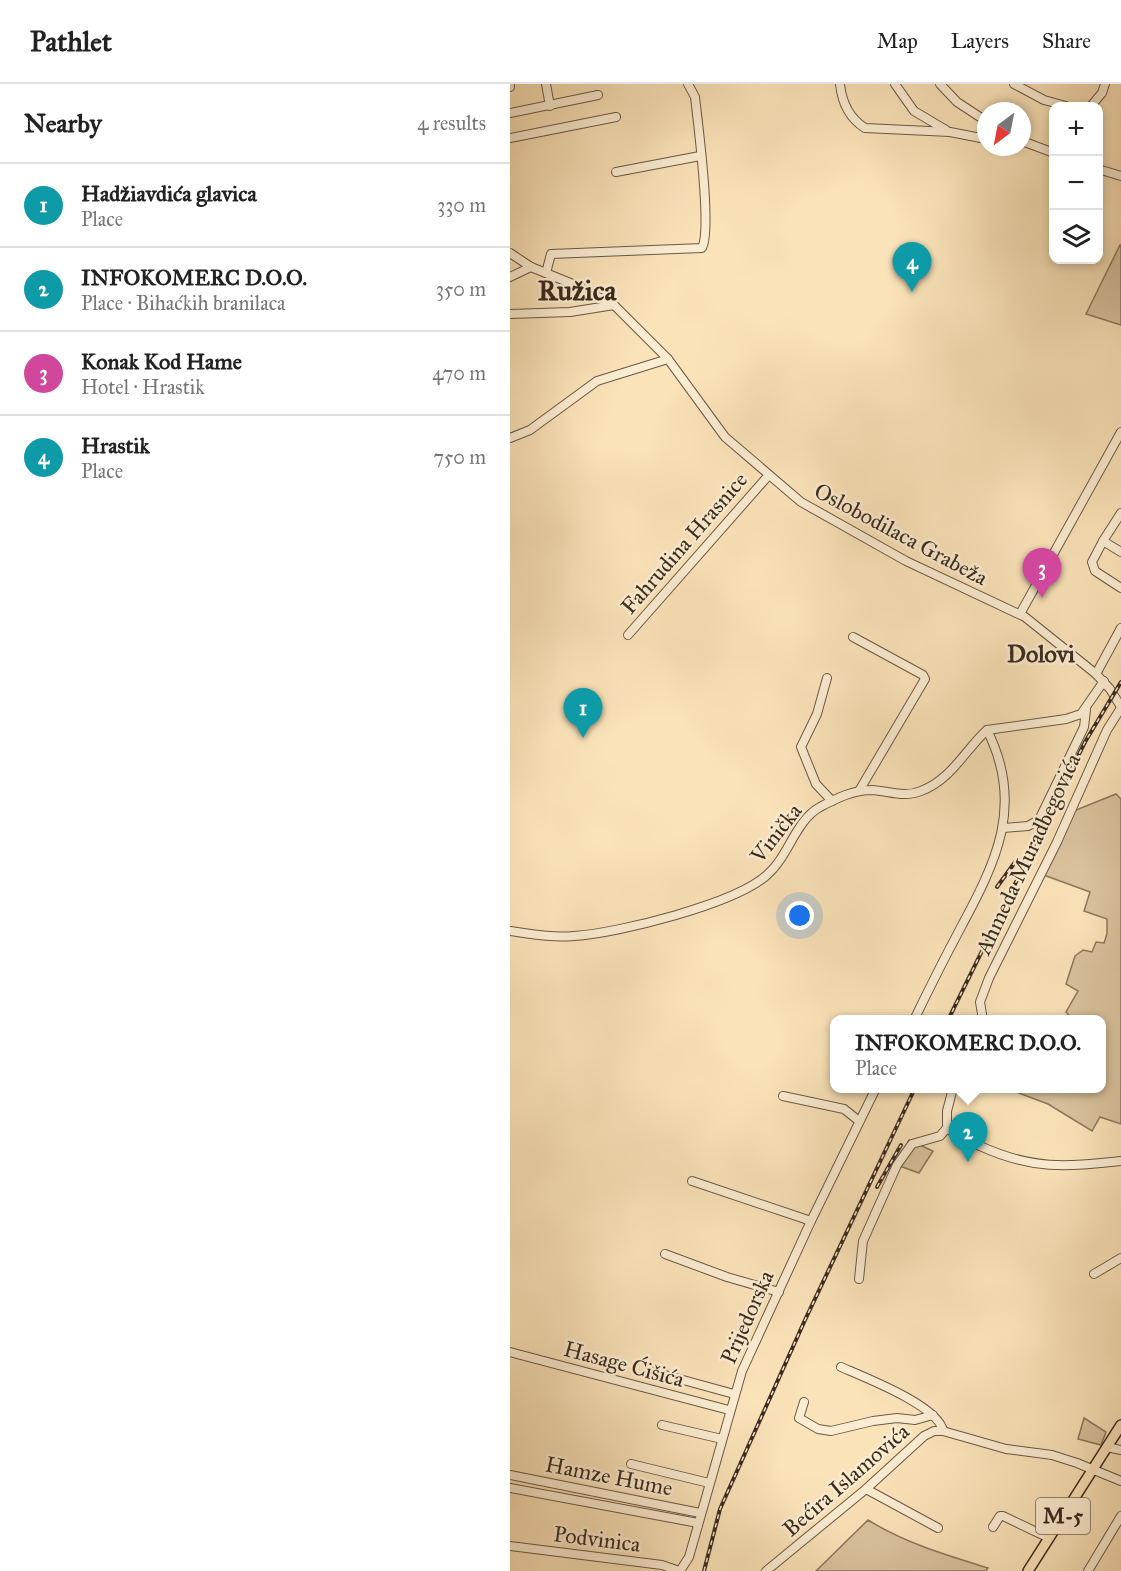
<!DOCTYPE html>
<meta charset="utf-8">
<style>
body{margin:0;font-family:"IM FELL Great Primer",serif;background:#f6f6f6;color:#222}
.controls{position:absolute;right:18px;top:18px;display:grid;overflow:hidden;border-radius:12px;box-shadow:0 3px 9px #0003}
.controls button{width:54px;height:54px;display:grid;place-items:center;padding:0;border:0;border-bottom:2px solid #e0e0e0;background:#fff;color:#222;font:30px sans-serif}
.compass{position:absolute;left:467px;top:18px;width:54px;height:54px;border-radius:50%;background:#fff;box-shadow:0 3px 9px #0003;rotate:212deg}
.you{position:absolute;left:290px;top:832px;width:21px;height:21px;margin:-15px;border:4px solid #fff;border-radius:50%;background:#1a73e8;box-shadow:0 0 0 9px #1a73e833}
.badge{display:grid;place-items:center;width:39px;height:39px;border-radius:50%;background:#1a73e8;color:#fff;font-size:20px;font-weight:700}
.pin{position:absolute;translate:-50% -50px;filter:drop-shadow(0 2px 3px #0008)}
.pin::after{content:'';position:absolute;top:32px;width:21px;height:18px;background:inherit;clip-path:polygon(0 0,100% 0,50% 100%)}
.popup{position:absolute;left:320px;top:931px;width:276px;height:78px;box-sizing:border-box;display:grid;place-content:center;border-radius:12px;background:#fff;filter:drop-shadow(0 2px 4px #0005);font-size:20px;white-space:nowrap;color:#767676}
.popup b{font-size:22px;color:#222}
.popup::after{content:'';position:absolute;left:50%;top:100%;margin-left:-12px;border:12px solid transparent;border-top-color:#fff}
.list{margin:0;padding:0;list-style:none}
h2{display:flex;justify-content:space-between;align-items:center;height:78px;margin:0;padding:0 24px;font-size:26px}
h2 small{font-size:20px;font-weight:400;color:#767676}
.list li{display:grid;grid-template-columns:39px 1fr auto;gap:18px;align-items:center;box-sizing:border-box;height:84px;padding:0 24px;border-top:2px solid #e0e0e0}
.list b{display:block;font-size:22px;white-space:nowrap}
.list p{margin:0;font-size:20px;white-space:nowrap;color:#767676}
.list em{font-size:20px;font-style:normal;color:#767676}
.icon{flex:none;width:33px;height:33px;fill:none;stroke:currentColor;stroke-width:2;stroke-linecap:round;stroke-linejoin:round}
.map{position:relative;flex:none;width:611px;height:1487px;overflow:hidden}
header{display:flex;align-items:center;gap:36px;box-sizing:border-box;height:84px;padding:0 30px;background:#fff;border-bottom:2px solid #e0e0e0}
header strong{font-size:28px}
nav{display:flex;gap:33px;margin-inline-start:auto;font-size:21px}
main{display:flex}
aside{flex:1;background:#fff}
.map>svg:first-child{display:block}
</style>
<header>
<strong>Pathlet</strong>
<nav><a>Map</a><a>Layers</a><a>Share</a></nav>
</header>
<main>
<aside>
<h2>Nearby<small>4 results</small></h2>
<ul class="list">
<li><span class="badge" style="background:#0f9aa8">1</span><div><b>Hadžiavdića glavica</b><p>Place</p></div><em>330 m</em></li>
<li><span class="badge" style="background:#0f9aa8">2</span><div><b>INFOKOMERC D.O.O.</b><p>Place · Bihaćkih branilaca</p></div><em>350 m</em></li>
<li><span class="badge" style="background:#d1479c">3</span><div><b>Konak Kod Hame</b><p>Hotel · Hrastik</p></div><em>470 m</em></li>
<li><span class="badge" style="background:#0f9aa8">4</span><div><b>Hrastik</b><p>Place</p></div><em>750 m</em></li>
</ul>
</aside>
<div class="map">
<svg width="611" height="1487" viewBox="0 0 611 1487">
<rect width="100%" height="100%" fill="#fbe3b9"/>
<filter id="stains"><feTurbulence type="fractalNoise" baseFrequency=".00333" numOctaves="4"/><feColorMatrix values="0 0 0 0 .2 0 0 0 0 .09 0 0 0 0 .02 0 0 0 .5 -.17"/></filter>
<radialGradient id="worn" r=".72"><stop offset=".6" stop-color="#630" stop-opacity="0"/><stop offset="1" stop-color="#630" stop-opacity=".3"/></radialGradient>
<g fill="#dac49f" stroke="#8a785e" stroke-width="1.5">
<polygon points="610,161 611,161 611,241 576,230"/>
<polygon points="606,710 611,715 611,1040 590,1033 582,1047 538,1020 498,1005 592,1004 592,936 562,935 556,928 568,907 556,900 565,872 573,866 582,868 586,858 594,859 597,850 597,835 574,827 580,808 531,790 561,728"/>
<polygon points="399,1056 423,1067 409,1089 387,1081"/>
<polygon points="574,1334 596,1348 591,1361 568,1355"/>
<path d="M358,1436C395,1459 436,1471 478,1484L476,1487H306Z"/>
</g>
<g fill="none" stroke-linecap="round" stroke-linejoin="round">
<g stroke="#6a5945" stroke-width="10">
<g id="minor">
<polyline points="36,0 40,22"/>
<path d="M330,0C332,19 339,34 355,44L440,48L476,55"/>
<polyline points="385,0 404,27 436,46"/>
<polyline points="430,0 447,18 476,37"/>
<polyline points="504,0 534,16 556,22"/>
<polyline points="0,2 0,3"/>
<polyline points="581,22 592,9 595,0"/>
<polyline points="0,29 88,11"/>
<polyline points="0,54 106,33"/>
<polyline points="512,57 544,69"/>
<polyline points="588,85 611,92"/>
<polyline points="106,88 190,72"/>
<polyline points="0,169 21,183 65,201 104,221 158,275 215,353 291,418 396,477 515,533 586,590 600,605 611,623"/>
<path d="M36,189L41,170L192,164C202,145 188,40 185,13L178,0"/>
<polyline points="0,193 21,183"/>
<polyline points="0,230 60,228 104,221"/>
<polyline points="0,354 20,346 87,297 158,275"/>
<polyline points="593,457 611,429"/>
<polyline points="611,468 593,457 582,478 585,487 611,504"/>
<polyline points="510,530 611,348"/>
<polyline points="118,551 258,392"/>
<polyline points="343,553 413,591 415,595 349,707"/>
<polyline points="586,590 611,544"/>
<polyline points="317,594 307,630 291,663 306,700 322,717"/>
<polyline points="494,744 518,742 529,736 574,643 576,626"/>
<path d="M0,847C21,850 42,854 64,852C109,849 225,820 257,791C279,772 285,737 310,723C327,714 343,706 362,706C379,707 394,714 411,707C442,695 455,666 477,646L556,635L571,630L594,597"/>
<path d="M404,936C419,905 434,875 450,845C486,778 515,721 477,646"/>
<polyline points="473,936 470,918 479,894 547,758 597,646 611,624"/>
<polyline points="273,1012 334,1025 349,1037"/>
<path d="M437,1044C446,1052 459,1057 470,1062C523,1086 555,1083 611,1077"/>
<polyline points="437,1044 437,1027 443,1004"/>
<polyline points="182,1097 301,1137"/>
<polyline points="155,1170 217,1193 269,1208"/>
<polyline points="584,1190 611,1174"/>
<polyline points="349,1195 353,1157 387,1081 402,1060 430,1052 437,1044"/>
<polyline points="0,1268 219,1326"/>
<path d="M331,1283C354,1293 429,1322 433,1347"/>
<polyline points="144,1288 224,1310"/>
<polyline points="294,1318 289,1334 308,1345 321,1347 363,1337 387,1334 405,1336 423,1331"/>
<polyline points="152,1341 212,1355"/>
<polyline points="597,1363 611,1366"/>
<polyline points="121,1380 199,1399"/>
<polyline points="0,1391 190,1429"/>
<polyline points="0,1404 188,1439"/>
<polyline points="356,1405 428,1444"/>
<polyline points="483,1443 490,1432 493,1432 539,1454"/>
<polyline points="0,1462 152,1481 169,1487"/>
<polyline points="170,1487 179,1473 232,1287 301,1137 366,1004"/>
<polyline points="256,1487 356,1405 414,1352 424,1347 433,1347 496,1365 542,1371 567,1379 611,1397"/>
<polyline points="578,1487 611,1432"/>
</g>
</g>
<g stroke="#3a2b1e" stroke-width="12">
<polyline id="major" points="518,1487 611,1341"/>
</g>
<use href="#minor" stroke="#fcedd2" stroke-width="8"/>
<use href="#major" stroke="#fbe3b9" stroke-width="9"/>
<g stroke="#3a2b1e" stroke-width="4">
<g id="rail">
<polyline points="487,803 508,774"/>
<polyline points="438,936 575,658 611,598"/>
<polyline points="367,1103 391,1061"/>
<polyline points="194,1487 210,1425 295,1236 405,1004"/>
</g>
</g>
<use href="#rail" stroke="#fcedd2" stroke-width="1.5" stroke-dasharray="4.5" stroke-linecap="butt"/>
</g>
<g text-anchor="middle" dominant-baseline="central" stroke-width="5" stroke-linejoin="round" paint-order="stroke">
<rect fill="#fcedd2" stroke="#746554" stroke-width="1.5" x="526" y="1414" width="54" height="36" rx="4.5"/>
<g font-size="21" font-weight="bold" fill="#3a2b1e">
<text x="553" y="1432">M-5</text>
</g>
<g font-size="22" fill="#3a2b1e" stroke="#fcedd2">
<text transform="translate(391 450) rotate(28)">Oslobodilaca Grabeža</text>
<text transform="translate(174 459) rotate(-49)">Fahrudina Hrasnice</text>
<text transform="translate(266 749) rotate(-52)">Vinička</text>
<text transform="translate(518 770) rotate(-65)">Ahmeda Muradbegovića</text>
<text transform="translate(237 1233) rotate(-66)">Prijedorska</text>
<text transform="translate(114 1280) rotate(15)">Hasage Ćišića</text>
<text transform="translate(99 1392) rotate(11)">Hamze Hume</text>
<text transform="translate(336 1396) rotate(-41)">Bećira Islamovića</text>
<text transform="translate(87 1455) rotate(7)">Podvinica</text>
</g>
<g font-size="24" font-weight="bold" fill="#3a2b1e" stroke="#fcedd2">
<text x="531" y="570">Dolovi</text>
</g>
<g font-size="28" font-weight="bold" fill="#3a2b1e" stroke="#fcedd2">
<text x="67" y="206">Ružica</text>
</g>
</g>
<rect width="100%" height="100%" filter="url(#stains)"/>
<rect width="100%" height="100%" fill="url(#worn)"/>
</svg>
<div class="controls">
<button>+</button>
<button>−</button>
<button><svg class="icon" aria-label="layers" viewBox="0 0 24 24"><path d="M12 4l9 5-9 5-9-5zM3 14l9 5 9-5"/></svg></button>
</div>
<svg class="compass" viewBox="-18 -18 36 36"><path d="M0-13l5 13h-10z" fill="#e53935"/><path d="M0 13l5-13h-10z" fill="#767676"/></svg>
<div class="you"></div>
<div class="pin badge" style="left:73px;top:654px;background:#0f9aa8">1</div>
<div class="pin badge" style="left:458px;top:1078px;background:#0f9aa8">2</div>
<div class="popup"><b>INFOKOMERC D.O.O.</b>Place</div>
<div class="pin badge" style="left:532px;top:514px;background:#d1479c">3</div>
<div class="pin badge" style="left:402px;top:208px;background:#0f9aa8">4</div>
</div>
</main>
